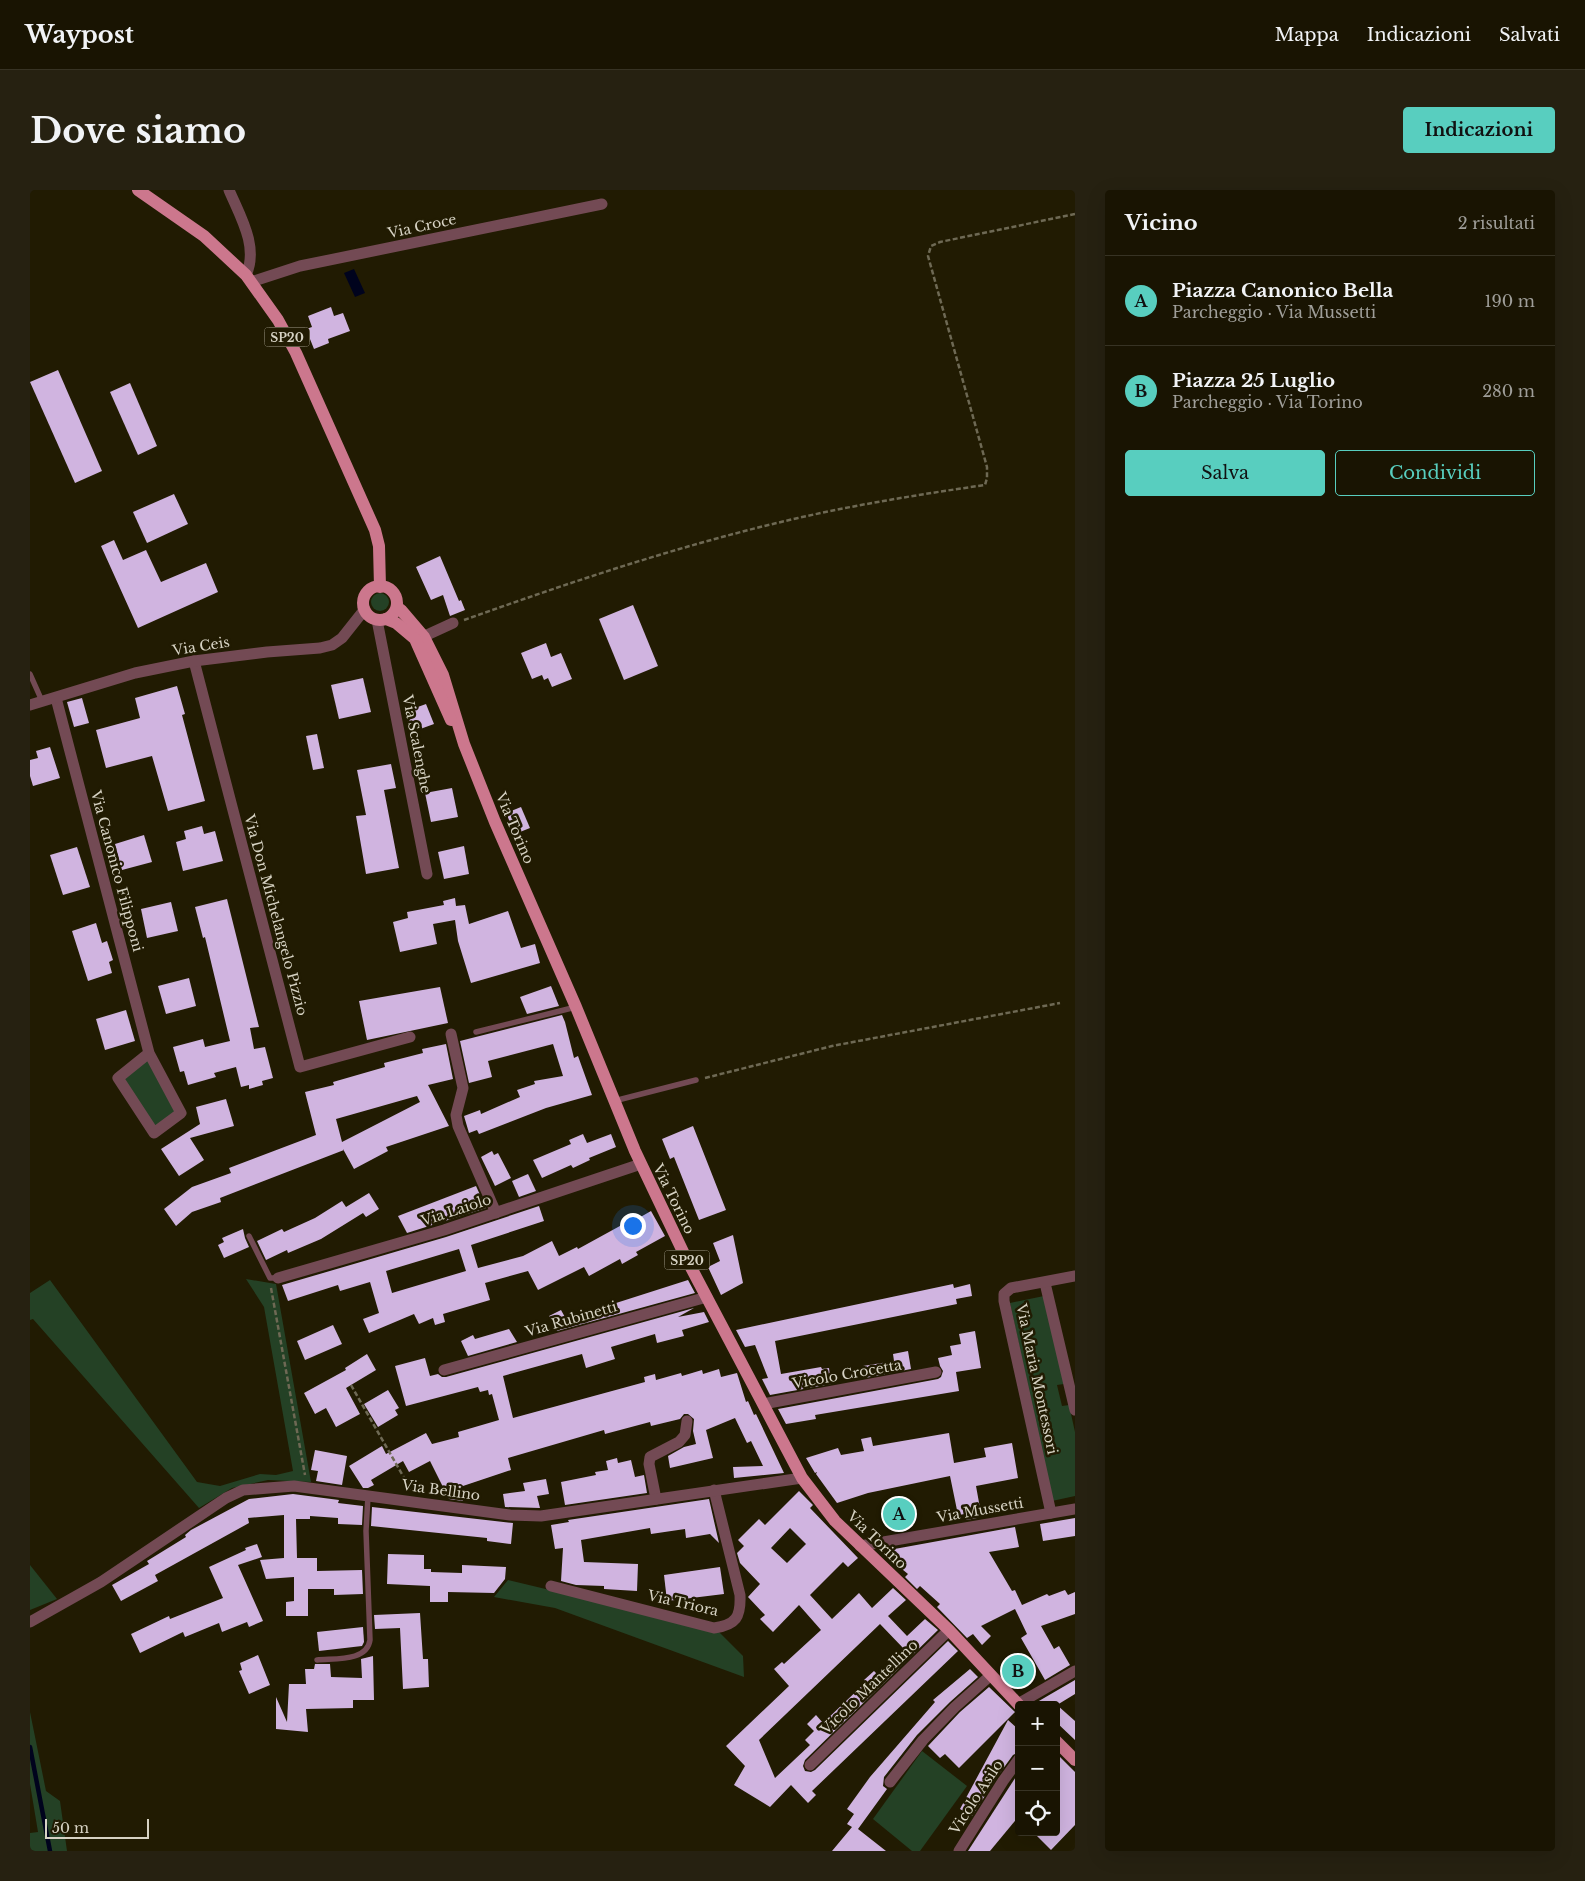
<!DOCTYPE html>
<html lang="it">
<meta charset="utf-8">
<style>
body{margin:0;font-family:"Libre Baskerville",serif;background:#262111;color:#f1f3f6}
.controls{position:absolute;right:15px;bottom:15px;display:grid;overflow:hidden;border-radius:5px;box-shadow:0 5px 20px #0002}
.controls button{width:45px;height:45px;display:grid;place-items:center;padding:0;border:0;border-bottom:1px solid #373324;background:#191402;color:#f1f3f6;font:25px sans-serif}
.scale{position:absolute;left:15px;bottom:12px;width:104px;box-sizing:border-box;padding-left:5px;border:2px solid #d6d2c3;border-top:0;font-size:14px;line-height:18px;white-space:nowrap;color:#d6d2c3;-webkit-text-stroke:4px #211b02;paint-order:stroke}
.you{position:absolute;left:602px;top:1035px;width:18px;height:18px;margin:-12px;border:4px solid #fff;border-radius:50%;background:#1a73e8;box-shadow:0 0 0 8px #1a73e833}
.badge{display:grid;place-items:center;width:32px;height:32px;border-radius:50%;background:#58cebf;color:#111;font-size:16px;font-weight:700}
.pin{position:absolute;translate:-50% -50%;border:2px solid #fff;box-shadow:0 1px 5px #0006}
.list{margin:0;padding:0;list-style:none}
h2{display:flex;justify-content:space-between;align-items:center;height:65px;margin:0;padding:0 20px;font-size:21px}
h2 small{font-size:16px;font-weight:400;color:#9f9e99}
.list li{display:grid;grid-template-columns:32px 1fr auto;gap:15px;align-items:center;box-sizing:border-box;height:90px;padding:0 20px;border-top:1px solid #373324}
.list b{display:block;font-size:19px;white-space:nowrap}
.list p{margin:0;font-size:16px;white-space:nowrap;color:#9f9e99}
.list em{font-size:16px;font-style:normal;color:#9f9e99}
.actions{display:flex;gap:10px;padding:15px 20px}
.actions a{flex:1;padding:11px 0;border:1px solid #58cebf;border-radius:5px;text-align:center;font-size:18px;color:#58cebf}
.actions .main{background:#58cebf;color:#111}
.icon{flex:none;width:28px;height:28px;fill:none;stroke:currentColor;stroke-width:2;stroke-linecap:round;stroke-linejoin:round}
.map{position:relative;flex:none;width:1045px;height:1661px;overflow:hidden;border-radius:5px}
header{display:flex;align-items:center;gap:30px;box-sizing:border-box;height:70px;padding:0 25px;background:#191402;border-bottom:1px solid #373324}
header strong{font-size:24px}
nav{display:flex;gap:28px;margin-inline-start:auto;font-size:18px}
.intro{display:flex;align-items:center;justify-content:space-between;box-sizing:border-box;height:120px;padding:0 30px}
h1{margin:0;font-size:35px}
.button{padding:12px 22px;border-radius:5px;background:#58cebf;color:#111;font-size:18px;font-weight:700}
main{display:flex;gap:30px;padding:0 30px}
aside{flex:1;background:#191402;border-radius:5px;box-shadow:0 5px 20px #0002}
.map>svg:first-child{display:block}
</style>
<header>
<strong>Waypost</strong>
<nav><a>Mappa</a><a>Indicazioni</a><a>Salvati</a></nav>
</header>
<div class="intro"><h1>Dove siamo</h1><a class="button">Indicazioni</a></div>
<main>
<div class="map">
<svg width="1045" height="1661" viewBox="0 0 1045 1661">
<rect width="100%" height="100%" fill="#211b02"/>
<g fill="#244125">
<circle cx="350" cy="412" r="9"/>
<polygon points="119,863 151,923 124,943 88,888"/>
<polygon points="216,1089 246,1094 281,1292 238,1290 202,1298 169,1318 3,1129 0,1130 0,1103 20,1090 167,1292 190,1296 230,1284 246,1285 263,1281 234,1117"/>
<polygon points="1014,1106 1034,1194 1027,1195 1032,1216 1039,1215 1045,1242 1045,1306 1022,1311 980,1113"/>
<polygon points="0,1375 27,1409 0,1420"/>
<polygon points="478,1390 687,1440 713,1466 714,1487 525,1418 464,1407"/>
<polygon points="0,1522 16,1601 30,1611 37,1661 0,1661 0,1643 8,1642 0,1594"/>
<polygon points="892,1561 937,1596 890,1661 882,1661 843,1629"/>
</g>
<polygon fill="#00031d" points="324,79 335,103 325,107 314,83"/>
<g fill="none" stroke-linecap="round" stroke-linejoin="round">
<polyline stroke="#00031d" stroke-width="4.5" points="0,1557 20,1661"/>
</g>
<g fill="#d0b4e0" fill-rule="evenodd">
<polygon points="301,117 304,126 313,123 320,141 298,149 299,153 284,159 276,139 282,137 278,126"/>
<polygon points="28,180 72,281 45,293 0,192"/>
<polygon points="100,193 127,256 108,265 80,202"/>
<polygon points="144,304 158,334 117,353 103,322"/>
<polygon points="84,350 93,370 116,360 131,392 176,373 188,402 108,438 71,356"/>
<polygon points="410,366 429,411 431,410 435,420 420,426 413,405 401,410 386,377"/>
<polygon points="603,415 628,476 594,490 569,429"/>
<polygon points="516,453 521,467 531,463 542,489 522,497 518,488 514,490 512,485 502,489 491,463"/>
<polygon points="333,488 341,522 309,529 301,495"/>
<polygon points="147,496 155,524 152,525 175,611 138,621 122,566 76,578 66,540 110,528 105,508"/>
<polygon points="52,508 59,533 44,537 37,512"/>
<polygon points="396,514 404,534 382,542 374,522"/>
<polygon points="287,544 294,578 283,580 276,546"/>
<polygon points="20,557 30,588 3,596 0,586 0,570 8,568 6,561"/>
<polygon points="361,574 366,598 354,600 369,678 336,684 326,626 336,625 327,580"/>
<polygon points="422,598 428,627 401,632 395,603"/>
<polygon points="491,617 500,638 485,644 476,623"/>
<polygon points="172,636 174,644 185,641 193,671 153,681 146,652 156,649 154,641"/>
<polygon points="114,645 122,672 92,680 85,654"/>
<polygon points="434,656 439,684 414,689 408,662"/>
<polygon points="47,657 60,697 33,705 20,665"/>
<polygon points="425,708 426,716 435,715 439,734 478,721 491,758 505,754 510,773 441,793 428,751 425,730 403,734 407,754 370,762 363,732 378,728 377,722 414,715 413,711"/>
<polygon points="197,709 229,837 220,838 224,859 235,857 243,888 232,891 233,895 219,899 219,895 211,897 206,877 184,883 186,887 158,895 154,881 150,882 143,857 173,849 175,857 200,851 175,747 173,748 165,717"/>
<polygon points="141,712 148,741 117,748 111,719"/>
<polygon points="66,733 72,753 77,751 83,770 79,772 82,783 58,791 42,741"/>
<polygon points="159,788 166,816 136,824 128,796"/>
<polygon points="521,796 529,816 497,824 490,807"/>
<polygon points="410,797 418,833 337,850 329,811"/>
<polygon points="96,820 105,851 75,860 66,829"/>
<polygon points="532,825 535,832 544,868 548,866 562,905 516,918 449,944 447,940 439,943 434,926 450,920 451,924 490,907 487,900 505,894 504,891 533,886 523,854 458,871 462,887 439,893 430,851"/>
<path d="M416,854L423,889L398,895L419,936L356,957L358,961L324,979L313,959L314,960L190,1008L191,1012L162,1022L146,1036L134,1019L162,997L201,983L199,978L286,945L275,902L304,895L303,892L355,877L354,873L393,863L392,859ZM387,906L390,912L312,952L306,929Z"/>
<polygon points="196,909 204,936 160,948 174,970 149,986 131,959 170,934 166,917"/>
<polygon points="663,936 696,1020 669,1030 644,967 640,969 632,949"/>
<polygon points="553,944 557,953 581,944 586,957 559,968 560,970 543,978 541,975 512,988 503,970 541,954 539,950"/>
<polygon points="462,961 464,965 468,963 481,988 465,996 451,967"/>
<polygon points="498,984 506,1001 489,1007 482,991"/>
<polygon points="446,996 456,1018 377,1043 368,1026"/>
<polygon points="339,1003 349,1019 336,1027 333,1023 291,1049 258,1063 257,1060 236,1070 227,1051 252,1039 254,1042 285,1028 312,1011 316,1017"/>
<path d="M509,1016L514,1031L441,1055L448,1078L493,1066L522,1051L529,1066L547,1057L548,1059L599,1031L600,1033L621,1021L635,1046L606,1062L608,1065L592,1074L590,1069L559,1086L554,1077L508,1100L498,1081L455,1093L460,1110L413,1124L415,1132L405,1135L403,1128L389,1134L384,1124L339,1143L333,1129L349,1123L340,1092L310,1101L308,1095L258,1111L252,1095L416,1047ZM429,1059L436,1081L362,1103L356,1081Z"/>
<polygon points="213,1039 215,1048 219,1057 194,1068 188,1055 194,1052 192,1048"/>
<polygon points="703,1045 713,1093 691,1105 678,1077 690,1071 683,1053"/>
<polygon points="658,1090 665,1103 527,1141 519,1126 531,1120 536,1129"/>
<polygon points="923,1094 924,1098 940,1094 942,1106 926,1109 927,1114 745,1151 751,1184 791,1177 792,1179 799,1178 801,1194 740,1205 732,1189 738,1188 725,1155 715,1157 706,1140"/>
<polygon points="664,1118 648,1127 674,1122 679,1132 652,1140 654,1146 627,1153 625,1144 581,1157 585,1169 556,1178 552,1164 473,1186 483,1228 615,1192 614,1187 625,1184 626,1190 651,1183 652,1186 672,1180 673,1184 689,1179 691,1187 707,1183 716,1212 718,1211 724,1225 726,1224 754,1283 704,1288 703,1277 733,1276 721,1251 717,1253 705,1228 676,1240 683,1268 640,1278 638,1266 654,1257 666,1254 663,1241 664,1229 658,1224 654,1224 650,1229 621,1236 620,1232 575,1244 574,1240 478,1268 481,1280 427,1298 433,1311 419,1309 400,1271 379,1282 373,1271 341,1290 344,1295 338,1298 333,1298 319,1276 352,1256 356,1264 396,1243 402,1254 429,1247 428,1242 469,1230 462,1204 459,1205 458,1200 450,1202 448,1197 376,1216 365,1176 395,1168 400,1186 408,1184 412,1187 416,1187"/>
<polygon points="303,1135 312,1154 275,1170 267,1151"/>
<polygon points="479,1139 487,1152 438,1166 431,1151 443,1145 445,1149"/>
<polygon points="945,1141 951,1178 926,1182 929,1201 785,1225 786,1229 756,1234 748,1219 908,1189 911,1187 913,1181 910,1176 908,1168 922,1165 920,1156 931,1154 929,1144"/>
<polygon points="878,1161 881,1179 835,1188 833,1176 864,1171 863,1164"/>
<polygon points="337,1164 346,1180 316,1198 330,1224 306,1237 296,1218 285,1224 274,1203 316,1180 315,1178"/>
<polygon points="358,1200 369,1218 365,1220 368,1225 348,1237 334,1214"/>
<polygon points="919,1243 924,1273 956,1267 954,1258 982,1253 988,1288 946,1296 950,1318 946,1319 947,1328 936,1330 935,1324 928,1325 920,1286 838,1303 807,1313 786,1284 787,1282 785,1283 776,1268 808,1258 811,1265 834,1261 831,1249 841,1247 843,1256"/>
<polygon points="285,1260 317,1266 312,1295 286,1291 288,1281 281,1280"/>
<polygon points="587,1268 588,1273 601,1270 605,1287 614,1285 617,1303 535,1315 531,1292 566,1285 565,1282 578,1280 576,1271"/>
<polygon points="516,1289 519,1304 507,1306 510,1318 475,1317 473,1304 495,1301 493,1293"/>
<path d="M769,1301L783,1315L780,1318L828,1368L818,1377L813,1372L780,1405L802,1429L829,1403L842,1418L863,1398L876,1410L858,1426L877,1446L895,1429L908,1440L775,1570L773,1576L775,1581L781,1582L785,1580L918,1451L928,1461L782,1601L786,1605L778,1613L761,1595L740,1617L704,1595L715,1576L696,1556L759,1496L744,1479L752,1472L754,1474L791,1440L769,1415L743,1442L730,1429L735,1425L718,1407L730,1394L710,1373L707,1363L714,1356L708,1350L729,1329L735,1335ZM760,1338L776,1354L757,1373L741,1358ZM850,1434L875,1460L848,1485L844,1481L834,1490L836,1492L793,1533L786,1525L777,1534L784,1541L775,1550L780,1555L745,1588L729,1550Z"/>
<polygon points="263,1304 309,1310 308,1313 333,1316 332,1335 308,1334 308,1328 280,1326 280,1329 266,1329 267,1368 287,1368 287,1381 332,1380 333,1404 304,1405 304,1399 278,1399 278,1426 256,1426 256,1412 264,1411 264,1387 236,1389 230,1370 254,1368 254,1325 218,1328 219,1333 125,1385 128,1391 91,1411 82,1395 119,1374 117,1371 156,1347 155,1345 161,1340 219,1309"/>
<polygon points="679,1309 689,1353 680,1344 656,1348 655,1339 621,1344 620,1338 551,1350 554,1372 608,1374 607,1401 574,1399 574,1396 546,1395 531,1391 533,1358 525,1359 521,1335 539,1332 538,1330"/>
<polygon points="342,1317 483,1333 481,1354 457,1351 457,1348 341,1336"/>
<polygon points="1045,1328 1045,1346 1013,1351 1010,1334"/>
<polygon points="985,1337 989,1357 959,1362 982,1401 985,1400 992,1415 1017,1404 1019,1406 1035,1400 1038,1405 1045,1402 1045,1424 1011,1436 1024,1459 1029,1456 1040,1475 1015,1490 991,1448 997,1444 985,1419 951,1436 961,1446 952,1455 943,1444 937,1448 907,1417 910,1414 890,1396 887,1399 875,1387 878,1384 856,1366 859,1360"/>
<polygon points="227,1354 232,1367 208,1375 233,1431 219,1437 217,1432 192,1442 189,1433 155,1447 153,1442 110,1463 101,1444 139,1426 140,1429 193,1408 179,1377 216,1360 215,1358"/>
<polygon points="358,1364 394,1365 394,1379 401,1379 401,1382 432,1383 432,1375 476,1377 475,1389 464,1403 418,1402 418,1412 400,1412 400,1396 357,1394"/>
<polygon points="690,1377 694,1404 637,1411 634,1385"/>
<polygon points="390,1423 393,1469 398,1469 399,1497 373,1499 370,1438 345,1439 344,1425"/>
<polygon points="333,1437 334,1452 332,1456 289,1461 287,1442"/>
<polygon points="228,1465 240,1495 219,1504 209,1481 212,1480 210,1473"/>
<polygon points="343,1466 344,1510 323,1510 323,1518 276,1519 278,1542 246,1539 246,1507 257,1532 259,1494 276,1494 275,1479 284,1479 285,1474 300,1474 301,1487 332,1488 331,1469"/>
<polygon points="940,1479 948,1487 920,1512 887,1545 854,1587 853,1596 857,1599 828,1639 856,1661 802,1661 822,1637 817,1634 824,1624 817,1619 840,1587 905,1512 903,1510"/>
<polygon points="1045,1490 1045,1504 1027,1515 1045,1531 1045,1550 1026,1532 1026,1515 1002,1515"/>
<polygon points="959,1497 985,1522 929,1578 915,1564 910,1568 898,1556 930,1522"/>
<polygon points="978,1530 989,1540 989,1562 983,1565 967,1587 942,1626 930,1619"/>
<polygon points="1026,1563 1045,1582 1045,1635 1021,1660 1003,1642 1026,1642"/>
<polygon points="989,1582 989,1626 960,1661 938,1661"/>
</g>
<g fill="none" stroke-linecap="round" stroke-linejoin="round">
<g stroke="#6e6954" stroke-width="2.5" stroke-dasharray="5 2.5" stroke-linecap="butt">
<path d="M434,430C544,391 654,354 768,328C830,314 892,304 955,295L957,288V277L898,66L901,56L910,52L1045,24"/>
<polyline points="675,888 802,856 1030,813"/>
<polyline points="241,1098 275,1285"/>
<polyline points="321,1195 381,1300"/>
</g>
<g stroke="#734a54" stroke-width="5.5">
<polyline points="0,484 12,511"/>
<polyline points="446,842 546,817"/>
<polyline points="584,911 666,890"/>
<polyline points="219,1046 240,1088 248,1088"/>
<path d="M287,1470C304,1468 337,1472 340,1450L336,1341L338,1306"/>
</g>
<g stroke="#734a54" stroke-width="11">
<path d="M199,0C210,26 229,57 216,85"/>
<polyline points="221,92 270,76 572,14"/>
<polyline points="347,430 397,684"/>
<polyline points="386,450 423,433"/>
<polyline points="164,471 270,877 380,847"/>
<polyline points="26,508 119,863 151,923 124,943 88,888 119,863"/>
<polyline points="0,515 105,483 164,471 237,462 290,458 302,455 312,448 335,419"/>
<polyline points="421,844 433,898 426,925 428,936 466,1023"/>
<polyline points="248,1088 414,1040 611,974"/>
<polyline points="1015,1093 1045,1220"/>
<polyline points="414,1180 677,1107"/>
<polyline points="733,1214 906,1182"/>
<polyline points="626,1309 619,1274 620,1267 649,1252 655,1245 657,1231"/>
<polyline points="1021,1323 974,1111 974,1104 981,1098 1045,1086"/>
<polyline points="830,1356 1045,1319"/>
<path d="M521,1396L684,1438C706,1435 711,1427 710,1405L684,1300"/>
<polyline points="0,1432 71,1392 196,1308 213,1300 264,1296 480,1325 511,1326 772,1288"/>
<polyline points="988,1514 1045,1481"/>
<polyline points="780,1575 919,1440"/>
<polyline points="860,1592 893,1550 925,1517 961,1485"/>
<polyline points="929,1661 973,1591 989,1569"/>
</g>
<g stroke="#cc778d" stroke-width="12">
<polyline points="108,0 174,46 216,85 248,130 266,163 345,340 349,356 350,397"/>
<circle cx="350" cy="413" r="17"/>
<polyline points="367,417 371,420 394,447 413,485 434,554 465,632 546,817 605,961 656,1068 772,1288 805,1331 919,1440 989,1515"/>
<polyline points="356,429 366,433 385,449 421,530"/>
<polyline points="1026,1551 1045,1570"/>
</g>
</g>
<g text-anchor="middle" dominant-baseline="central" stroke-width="5" stroke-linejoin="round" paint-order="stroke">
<g fill="#211b02" stroke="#a09b89" stroke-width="1">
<rect x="234.5" y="137.5" width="45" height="19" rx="4"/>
<rect x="634.5" y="1060.5" width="45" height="19" rx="4"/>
</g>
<g font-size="12" font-weight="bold" fill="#d6d2c3">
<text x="257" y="147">SP20</text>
<text x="657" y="1070">SP20</text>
</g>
<g font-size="14" fill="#d6d2c3" stroke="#211b02">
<text transform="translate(392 36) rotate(-12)">Via Croce</text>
<text transform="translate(171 456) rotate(-9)">Via Ceis</text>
<text transform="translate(387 554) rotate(79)">Via Scalenghe</text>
<text transform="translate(485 638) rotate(67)">Via Torino</text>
<text transform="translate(87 681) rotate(75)">Via Canonico Filipponi</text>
<text transform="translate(246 725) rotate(75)">Via Don Michelangelo Pizzio</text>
<text transform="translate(644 1009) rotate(64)">Via Torino</text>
<text transform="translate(426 1020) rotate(-18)">Via Laiolo</text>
<text transform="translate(541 1129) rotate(-16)">Via Rubinetti</text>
<text transform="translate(817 1184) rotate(-10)">Vicolo Crocetta</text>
<text transform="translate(1007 1189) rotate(78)">Via Maria Montessori</text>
<text transform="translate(411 1300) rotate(8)">Via Bellino</text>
<text transform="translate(950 1320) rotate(-10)">Via Mussetti</text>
<text transform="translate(847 1350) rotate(44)">Via Torino</text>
<text transform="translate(653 1413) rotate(13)">Via Triora</text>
<text transform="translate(839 1497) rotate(-44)">Vicolo Mantellino</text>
<text transform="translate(946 1607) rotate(-57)">Vicolo Asilo</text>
</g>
</g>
</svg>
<div class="controls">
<button>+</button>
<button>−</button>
<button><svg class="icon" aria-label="locate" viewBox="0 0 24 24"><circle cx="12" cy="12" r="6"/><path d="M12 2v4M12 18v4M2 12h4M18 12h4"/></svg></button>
</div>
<div class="scale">50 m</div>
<div class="you"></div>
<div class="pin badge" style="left:869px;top:1324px">A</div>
<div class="pin badge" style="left:988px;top:1481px">B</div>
</div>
<aside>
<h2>Vicino<small>2 risultati</small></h2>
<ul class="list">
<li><span class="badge">A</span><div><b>Piazza Canonico Bella</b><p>Parcheggio · Via Mussetti</p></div><em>190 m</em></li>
<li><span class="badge">B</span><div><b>Piazza 25 Luglio</b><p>Parcheggio · Via Torino</p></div><em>280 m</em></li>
</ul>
<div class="actions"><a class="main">Salva</a><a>Condividi</a></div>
</aside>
</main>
